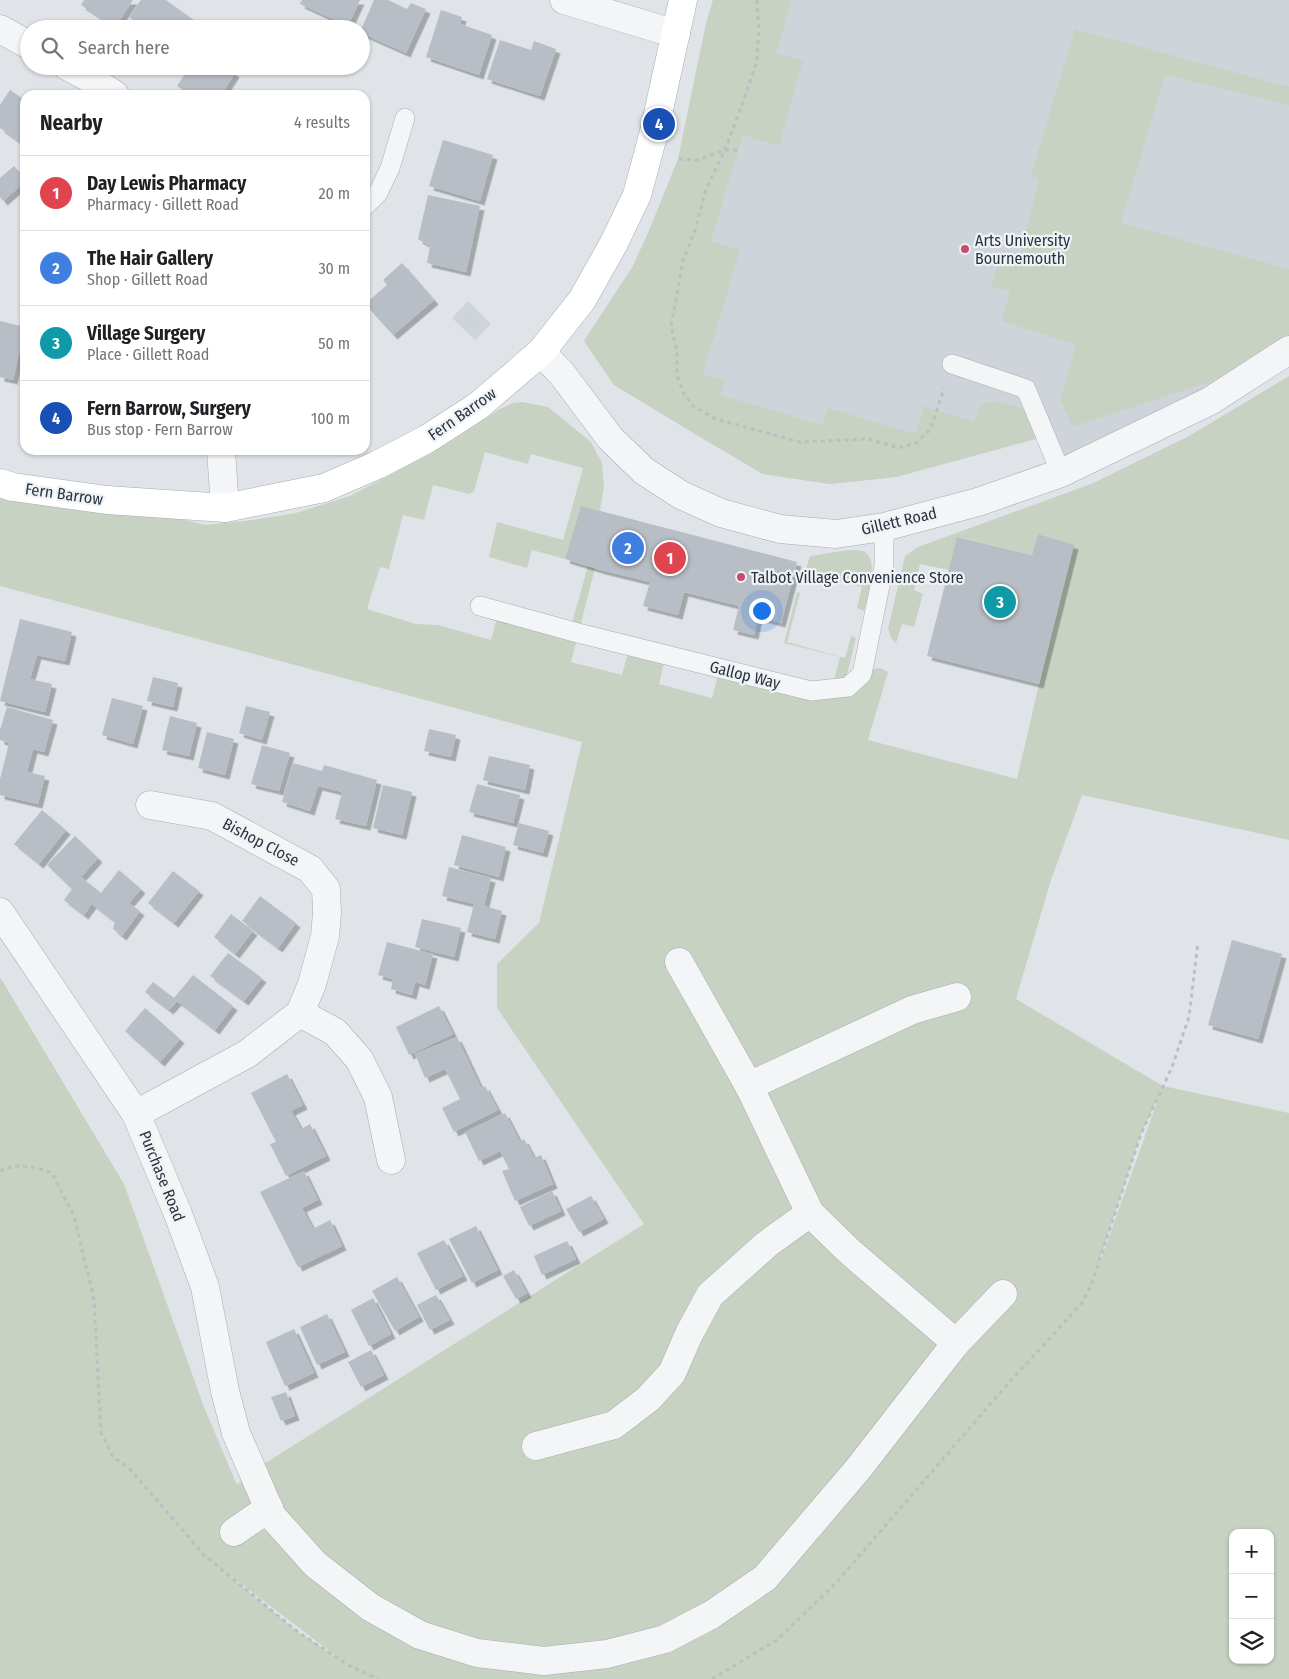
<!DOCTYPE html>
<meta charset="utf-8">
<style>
body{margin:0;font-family:"Fira Sans Condensed",sans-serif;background:#f2f2f2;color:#202124}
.controls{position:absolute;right:15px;bottom:15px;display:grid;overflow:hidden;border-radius:10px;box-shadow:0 1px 4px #0004}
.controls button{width:45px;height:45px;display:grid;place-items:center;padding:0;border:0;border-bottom:1px solid #e0e0e0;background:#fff;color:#202124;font:25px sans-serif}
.you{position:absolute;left:761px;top:610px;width:18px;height:18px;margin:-12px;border:4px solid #fff;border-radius:50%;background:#1a73e8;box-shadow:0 0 0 8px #1a73e833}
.badge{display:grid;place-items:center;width:32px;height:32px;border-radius:50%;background:#0b8043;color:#fff;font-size:16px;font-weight:700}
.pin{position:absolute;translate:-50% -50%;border:2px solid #fff;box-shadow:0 1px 5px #0006}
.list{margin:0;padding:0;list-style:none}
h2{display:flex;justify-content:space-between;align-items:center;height:65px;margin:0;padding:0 20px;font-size:21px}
h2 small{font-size:16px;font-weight:400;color:#757577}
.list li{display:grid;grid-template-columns:32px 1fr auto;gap:15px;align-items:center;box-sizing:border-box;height:75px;padding:0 20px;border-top:1px solid #e0e0e0}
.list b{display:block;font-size:19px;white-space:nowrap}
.list p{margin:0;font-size:16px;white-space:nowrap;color:#757577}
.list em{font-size:16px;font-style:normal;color:#757577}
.icon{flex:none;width:28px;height:28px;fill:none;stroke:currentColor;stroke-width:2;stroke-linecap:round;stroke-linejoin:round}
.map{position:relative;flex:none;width:1289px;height:1679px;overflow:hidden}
.search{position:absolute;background:#fff;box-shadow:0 1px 4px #0004;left:20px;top:20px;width:350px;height:55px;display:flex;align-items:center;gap:12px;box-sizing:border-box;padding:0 18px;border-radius:28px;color:#757577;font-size:19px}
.panel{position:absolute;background:#fff;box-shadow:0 1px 4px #0004;left:20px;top:90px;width:350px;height:365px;border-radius:15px}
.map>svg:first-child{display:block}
</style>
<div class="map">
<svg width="1289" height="1679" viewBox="0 0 1289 1679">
<defs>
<filter id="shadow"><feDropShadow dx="4.5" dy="4.5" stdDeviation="0" flood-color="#0004"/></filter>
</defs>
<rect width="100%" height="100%" fill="#e0e4e8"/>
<g fill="#cfd4da">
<polygon points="713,0 1289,0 1289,350 1061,473 1046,436 896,477 830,484 763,474 706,441 614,385 584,341 633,266 649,231 678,159 706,24"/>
<polygon points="468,301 491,324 475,340 452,318"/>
</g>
<g fill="#c8d2c2" fill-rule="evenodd">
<polygon points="713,0 792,0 776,53 803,61 779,146 743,135 711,241 740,250 703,374 725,380 721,395 823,425 828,408 915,434 924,406 974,422 980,405 994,401 1035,411 1046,436 896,477 830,484 763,474 614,385 584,341 633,266 649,231 678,159 706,24"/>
<polygon points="1075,29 1289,87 1289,105 1165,75 1121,223 1289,269 1289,344 1209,382 1073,427 1060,400 1076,345 1001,321 1010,292 991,286 1002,252 1020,256 1039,179 1031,175"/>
<path d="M1289,376V840L1082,795L1050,883L1016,999L1163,1086L1289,1113V1679H0V977L124,1184L204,1407L237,1485L253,1471L644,1224L497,1008V964L539,923L582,742L0,586V483L107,500L205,525L253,520L296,513L350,496L422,458L455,439L498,410L513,403L523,402L548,407L591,442L602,463L604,486L600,511L581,506L565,559L532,550L527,568L489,557L497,522L563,540L583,468L531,454L528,464L485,452L474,491L469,494L433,485L424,520L403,515L389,569L380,567L367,609L416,624L438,625L491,640L499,611L570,630L588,566L595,568L571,662L622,675L630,646L666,655L659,684L712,698L720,668L811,691L872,669L880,668L888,672L868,740L1017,779L1039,684L1073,545L1038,534L1032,555L958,537L949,570L920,564L914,590L923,594L914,627L902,624L896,643L891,638L888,629L905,556L918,547L1091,484L1189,436ZM1160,1094L1100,1262H1099L1141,1134ZM1233,1533H1270V1660H1233ZM220,1568L340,1659L298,1632Z"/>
<path d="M849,550C854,550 861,550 865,552C879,561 868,597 864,611L857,608L862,587L805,572L810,556Z"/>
<polygon points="797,592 800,593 787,642 845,658 851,636 856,638 847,675 842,681 833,684 840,657 784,643"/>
</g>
<g fill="#b8bec5" filter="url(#shadow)">
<polygon points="84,0 133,0 115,27 81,5"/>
<polygon points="141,0 166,0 198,23 194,29 146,29 129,17"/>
<polygon points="302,0 360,0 348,26 300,4"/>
<polygon points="374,0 388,0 407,9 411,3 426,9 406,53 361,33 361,30"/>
<polygon points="441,10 462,17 460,24 492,35 479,75 426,57"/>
<polygon points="500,40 531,50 534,41 556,49 540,96 487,79"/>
<polygon points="190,66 225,66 235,73 221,95 191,95 177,86"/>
<polygon points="10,90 25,100 25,146 0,128 0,105"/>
<polygon points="443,140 493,155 480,201 429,186"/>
<polygon points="14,166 25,179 25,182 3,201 0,197 0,178"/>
<polygon points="428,195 480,206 466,272 427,263 430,246 418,239"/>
<polygon points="402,263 434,300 393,335 365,304 387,285 383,280"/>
<polygon points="0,321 25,327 13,380 0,377"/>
<polygon points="581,506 797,562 781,623 758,617 754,635 733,630 739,606 684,592 678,615 643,606 650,582 601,570 565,559"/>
<polygon points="1038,534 1074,545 1039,684 927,656 957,537 1032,555"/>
<polygon points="20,619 72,632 65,661 37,655 30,679 52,684 45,712 0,701"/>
<polygon points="153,677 178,683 173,707 147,701"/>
<polygon points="112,698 143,706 133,744 102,735"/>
<polygon points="246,706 270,712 262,740 239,733"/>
<polygon points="7,707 53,720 44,752 33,749 27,772 45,776 38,804 0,795 0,779 9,743 0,740 0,730"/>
<polygon points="170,716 197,723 189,756 162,750"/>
<polygon points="429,729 456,735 451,757 424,751"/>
<polygon points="207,732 234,739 225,775 198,768"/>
<polygon points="262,745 290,753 279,791 251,784"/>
<polygon points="489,756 530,765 525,790 483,780"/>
<polygon points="293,763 322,771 324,765 377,780 366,826 335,819 342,792 318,786 310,811 282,802"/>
<polygon points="477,784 520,795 513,823 469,812"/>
<polygon points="383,785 412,792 402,835 373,828"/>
<polygon points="42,810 66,830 39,864 14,844"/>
<polygon points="519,823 549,831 543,853 513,845"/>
<polygon points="462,835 506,847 499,877 454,865"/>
<polygon points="75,836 98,858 81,877 101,893 119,870 141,889 129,903 140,911 122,936 113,929 115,922 92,904 84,915 64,900 72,889 47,865"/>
<polygon points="449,867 491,878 484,906 502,911 495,939 467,932 474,904 442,896"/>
<polygon points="173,871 199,891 174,923 148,903"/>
<polygon points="260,896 296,923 278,948 242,921"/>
<polygon points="231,914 253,931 235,954 214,937"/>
<polygon points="422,919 461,928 454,957 415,947"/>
<polygon points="1232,940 1282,954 1258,1039 1208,1025"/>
<polygon points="387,942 433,954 425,985 415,982 412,995 391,989 393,979 378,975"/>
<polygon points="228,953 262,978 244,1001 210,976"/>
<polygon points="193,975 233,1006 215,1030 177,1001 169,1010 145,992 153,982 174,998"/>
<polygon points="439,1006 453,1034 409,1055 396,1027"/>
<polygon points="145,1008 180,1039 160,1062 125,1031"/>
<polygon points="457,1037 481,1088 485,1086 498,1110 454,1132 442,1108 460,1099 445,1069 425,1078 415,1054"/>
<polygon points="287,1074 303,1105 291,1111 301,1129 310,1124 326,1156 286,1176 270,1144 276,1142 251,1093"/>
<polygon points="505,1113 520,1142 524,1139 534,1158 541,1155 553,1184 515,1201 502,1171 509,1169 500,1151 479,1161 465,1132"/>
<polygon points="304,1171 318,1200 302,1208 313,1229 330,1220 342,1246 298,1267 260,1192"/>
<polygon points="552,1191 561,1211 529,1226 520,1207"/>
<polygon points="591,1196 604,1219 579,1232 566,1209"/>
<polygon points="476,1226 498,1270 472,1283 449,1239"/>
<polygon points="444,1240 463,1276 436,1290 417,1253"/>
<polygon points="567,1241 576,1259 542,1275 534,1256"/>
<polygon points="514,1270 527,1293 516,1299 503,1276"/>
<polygon points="397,1277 419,1317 395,1331 372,1291"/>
<polygon points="436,1295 450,1320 430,1330 417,1305"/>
<polygon points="373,1298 391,1334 369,1346 351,1310"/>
<polygon points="327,1314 345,1352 317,1365 300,1327"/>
<polygon points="294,1329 314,1373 285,1386 266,1342"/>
<polygon points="371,1350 384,1375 361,1387 348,1362"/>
<polygon points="286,1392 295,1416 281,1421 271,1397"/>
</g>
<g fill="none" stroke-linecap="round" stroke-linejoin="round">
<g stroke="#a6acb2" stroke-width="20">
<g id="lane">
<polyline points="365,206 378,193 390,168 405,118"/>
<polyline points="952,364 1026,389 1061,473"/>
<polyline points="480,606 578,633 811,691 848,687 862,674 884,566 884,527"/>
</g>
</g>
<g stroke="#a6acb2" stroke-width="29">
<g id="street">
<polyline points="564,0 676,34"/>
<polyline points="0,29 29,45"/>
<polyline points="67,66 89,78 115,95"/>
<polyline points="541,352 562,374 610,438 644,471 681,495 721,513 780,529 836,534 884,527 978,502 1061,473 1210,401 1289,350"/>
<polyline points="221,450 225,508"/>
<polyline points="0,912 136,1114 178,1214 205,1287 225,1391 236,1433 272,1516 315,1564 370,1607 420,1635 477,1653 544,1661 607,1654 665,1639 711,1615 765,1578 858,1469 956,1343 1003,1294"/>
<polyline points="679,962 749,1086 810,1213 849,1251 956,1343"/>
<polyline points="300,1013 335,1032 359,1059 378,1097 391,1160"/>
<polyline points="749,1086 912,1010 957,997"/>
<polyline points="136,1114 247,1054 300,1013 312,984 325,936 327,913 326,889 310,869 212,816 150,805"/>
<polyline points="536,1446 614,1425 648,1399 672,1373 689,1334 710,1295 767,1244 810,1213"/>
<polyline points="234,1532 269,1508"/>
</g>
</g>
<g stroke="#a6acb2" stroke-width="29">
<polyline id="secondary" points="0,483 13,487 107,500 225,508 324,488 377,465 427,439 478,406 541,352 582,300 614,243 637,195 654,132 683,0"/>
</g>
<g stroke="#bbbfc3" stroke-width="3" stroke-dasharray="4 4" stroke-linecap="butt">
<polyline points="757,0 759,33 756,64 743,102 725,150 706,189 695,230 683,261 671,326 677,351 677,375 684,394 693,406 716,419 800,442 869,439 899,448 916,443 931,429 944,388"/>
<polyline points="679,159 698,160 725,150 739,150"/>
<path d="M0,1171C18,1162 35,1167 52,1173L74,1216L94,1299L101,1433L113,1457L129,1468L204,1555L298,1632L348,1665L378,1679"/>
<polyline points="712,1679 777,1640 835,1584 1006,1386 1081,1304 1091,1286 1141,1134 1172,1067 1189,1017 1198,942"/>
</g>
<use href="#lane" stroke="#f3f5f7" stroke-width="19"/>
<use href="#street" stroke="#f3f5f7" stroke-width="28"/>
<use href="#secondary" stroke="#fff" stroke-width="28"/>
</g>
<g fill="#c64d6b" stroke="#f0f3f6" stroke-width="2">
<circle cx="965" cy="249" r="5"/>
<circle cx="741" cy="577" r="5"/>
</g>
<g text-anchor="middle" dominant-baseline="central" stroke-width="4.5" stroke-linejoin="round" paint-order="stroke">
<g font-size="16" fill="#2a343f" stroke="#f0f3f6" text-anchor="start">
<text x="975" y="240">Arts University<tspan x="975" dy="18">Bournemouth</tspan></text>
<text x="751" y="577">Talbot Village Convenience Store</text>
</g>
<g font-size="16" fill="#2a343f" stroke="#f0f3f6">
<text transform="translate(462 414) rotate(-35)">Fern Barrow</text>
<text transform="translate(64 494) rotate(8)">Fern Barrow</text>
<text transform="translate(899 521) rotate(-13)">Gillett Road</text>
<text transform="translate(745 675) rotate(14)">Gallop Way</text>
<text transform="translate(261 842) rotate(28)">Bishop Close</text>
<text transform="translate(162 1176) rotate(68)">Purchase Road</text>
</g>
</g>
</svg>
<div class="controls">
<button>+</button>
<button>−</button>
<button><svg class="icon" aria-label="layers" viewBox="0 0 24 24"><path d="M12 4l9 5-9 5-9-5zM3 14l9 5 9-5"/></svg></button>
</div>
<div class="you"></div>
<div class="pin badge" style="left:670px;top:558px;background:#e0444e">1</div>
<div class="pin badge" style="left:628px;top:548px;background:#3f7fe0">2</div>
<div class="pin badge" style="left:1000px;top:602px;background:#0f9aa8">3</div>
<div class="pin badge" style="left:659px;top:124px;background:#1a4fb4">4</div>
<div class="search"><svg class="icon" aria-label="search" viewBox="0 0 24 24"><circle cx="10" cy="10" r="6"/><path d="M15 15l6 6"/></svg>Search here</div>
<section class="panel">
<h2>Nearby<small>4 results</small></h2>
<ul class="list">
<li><span class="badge" style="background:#e0444e">1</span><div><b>Day Lewis Pharmacy</b><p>Pharmacy · Gillett Road</p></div><em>20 m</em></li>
<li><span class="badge" style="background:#3f7fe0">2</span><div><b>The Hair Gallery</b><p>Shop · Gillett Road</p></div><em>30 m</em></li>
<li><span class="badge" style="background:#0f9aa8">3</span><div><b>Village Surgery</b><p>Place · Gillett Road</p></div><em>50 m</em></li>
<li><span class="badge" style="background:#1a4fb4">4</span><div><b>Fern Barrow, Surgery</b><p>Bus stop · Fern Barrow</p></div><em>100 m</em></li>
</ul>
</section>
</div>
